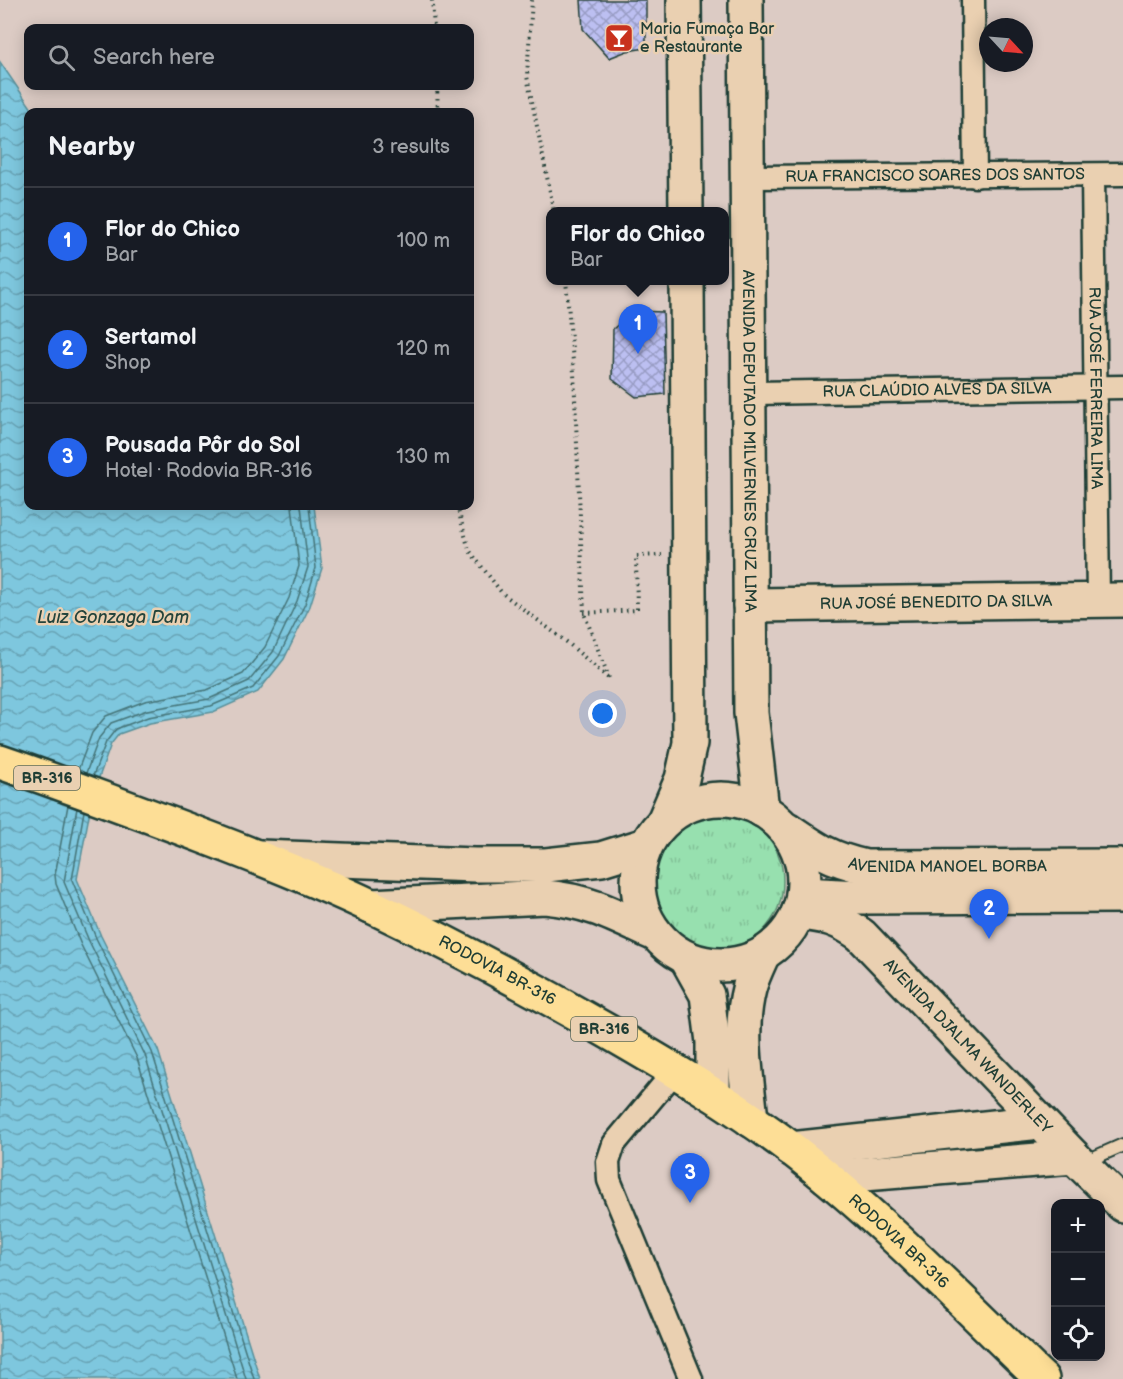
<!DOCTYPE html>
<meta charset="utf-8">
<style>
body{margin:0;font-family:"Balsamiq Sans",sans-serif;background:#242831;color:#f1f3f6}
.controls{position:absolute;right:18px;bottom:18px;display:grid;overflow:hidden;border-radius:12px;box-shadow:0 3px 15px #0003}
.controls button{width:54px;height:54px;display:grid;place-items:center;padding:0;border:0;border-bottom:2px solid #363941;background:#171b24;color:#f1f3f6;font:30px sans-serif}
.compass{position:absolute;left:979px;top:18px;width:54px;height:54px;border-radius:50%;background:#171b24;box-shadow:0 3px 15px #0003;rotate:116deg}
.you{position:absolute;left:603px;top:714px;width:21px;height:21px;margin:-15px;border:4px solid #fff;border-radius:50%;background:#1a73e8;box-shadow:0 0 0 9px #1a73e833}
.badge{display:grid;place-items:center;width:39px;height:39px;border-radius:50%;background:#2563eb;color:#fff;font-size:20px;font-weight:700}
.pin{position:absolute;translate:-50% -50px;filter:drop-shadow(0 2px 3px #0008)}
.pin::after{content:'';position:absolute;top:32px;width:21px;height:18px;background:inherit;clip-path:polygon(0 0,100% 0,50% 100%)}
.popup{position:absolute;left:546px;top:207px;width:183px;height:78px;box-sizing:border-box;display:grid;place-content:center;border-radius:12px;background:#171b24;filter:drop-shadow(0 2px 4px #0005);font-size:20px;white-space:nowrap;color:#9ea1a6}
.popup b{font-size:22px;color:#f1f3f6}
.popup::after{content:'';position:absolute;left:50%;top:100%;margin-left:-12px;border:12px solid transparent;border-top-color:#171b24}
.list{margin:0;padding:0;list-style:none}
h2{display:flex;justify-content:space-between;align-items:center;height:78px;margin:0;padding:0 24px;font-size:26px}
h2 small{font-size:20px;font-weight:400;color:#9ea1a6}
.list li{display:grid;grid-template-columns:39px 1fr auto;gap:18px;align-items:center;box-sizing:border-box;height:108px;padding:0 24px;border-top:2px solid #363941}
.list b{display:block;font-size:22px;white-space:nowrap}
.list p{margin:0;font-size:20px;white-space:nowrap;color:#9ea1a6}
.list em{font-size:20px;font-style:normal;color:#9ea1a6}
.icon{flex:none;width:33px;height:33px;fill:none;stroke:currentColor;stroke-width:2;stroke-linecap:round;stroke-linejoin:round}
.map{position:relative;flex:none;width:1123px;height:1379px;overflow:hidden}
.search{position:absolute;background:#171b24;box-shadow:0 3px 15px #0003;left:24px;top:24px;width:450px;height:66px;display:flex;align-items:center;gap:15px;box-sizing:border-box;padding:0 21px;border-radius:12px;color:#9ea1a6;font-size:22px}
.panel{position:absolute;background:#171b24;box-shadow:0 3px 15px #0003;left:24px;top:108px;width:450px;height:402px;border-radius:12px}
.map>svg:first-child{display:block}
</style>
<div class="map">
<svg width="1123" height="1379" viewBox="0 0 1123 1379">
<defs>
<pattern id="park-tufts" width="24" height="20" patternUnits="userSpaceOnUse" patternTransform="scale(1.5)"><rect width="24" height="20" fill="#97e0af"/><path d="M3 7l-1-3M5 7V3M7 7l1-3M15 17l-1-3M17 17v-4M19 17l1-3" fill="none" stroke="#82c197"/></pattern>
<pattern id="water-waves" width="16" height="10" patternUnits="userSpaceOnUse" patternTransform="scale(1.5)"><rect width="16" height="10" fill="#7ec7de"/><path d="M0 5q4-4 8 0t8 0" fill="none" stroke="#67a3b5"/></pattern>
<pattern id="building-cross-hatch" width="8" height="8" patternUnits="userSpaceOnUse" patternTransform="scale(1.5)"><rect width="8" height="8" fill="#bcbff1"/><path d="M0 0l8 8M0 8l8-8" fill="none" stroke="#989cc4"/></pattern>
</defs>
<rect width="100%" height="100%" fill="#dccbc4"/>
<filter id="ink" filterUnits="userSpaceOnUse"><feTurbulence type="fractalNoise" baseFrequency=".0167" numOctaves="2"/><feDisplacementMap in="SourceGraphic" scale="12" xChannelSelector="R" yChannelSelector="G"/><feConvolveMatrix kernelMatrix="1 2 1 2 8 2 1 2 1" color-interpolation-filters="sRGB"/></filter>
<g filter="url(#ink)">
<circle fill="url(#park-tufts)" stroke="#5b8e72" stroke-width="1.5" cx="711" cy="881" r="72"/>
<polygon fill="url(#water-waves)" stroke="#58909a" stroke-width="1.5" points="0,62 34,112 28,112 28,506 314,506 322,568 310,606 284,659 258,692 213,712 150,723 119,734 111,744 93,794 77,879 101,936 158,1050 260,1379 0,1379"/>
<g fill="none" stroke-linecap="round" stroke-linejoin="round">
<g stroke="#457478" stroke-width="1.5">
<polyline points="78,770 92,733 106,716 145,701 207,690 243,674 265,647 289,598 299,566 292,506"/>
<polyline points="86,773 99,738 111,723 147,710 209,699 249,681 273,652 297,601 308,567 301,506"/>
<polyline points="93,776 106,742 116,729 148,717 211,706 253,688 279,656 305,604 316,568 309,506"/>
<polyline points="68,805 55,875 56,884 81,945 137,1058 237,1379"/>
<polyline points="77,808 64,882 89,941 145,1055 246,1379"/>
<polyline points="84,811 72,880 96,938 152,1052 254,1379"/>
</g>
</g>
<g fill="url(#building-cross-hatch)" stroke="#1f3d34" stroke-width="1.5">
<polygon points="581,0 646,0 646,48 627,51 609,58 583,29"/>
<polygon points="633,311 663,312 665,394 636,397 612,379 613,329"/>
</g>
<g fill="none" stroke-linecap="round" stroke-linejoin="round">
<g stroke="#1f3d34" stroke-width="16">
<polyline id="lane" points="1082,1163 1123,1145"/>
</g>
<g stroke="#1f3d34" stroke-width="27">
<g id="street">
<polyline points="973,0 975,176"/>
<path id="s1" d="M1093,175L1098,601"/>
<path id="s2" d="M747,177L1123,174"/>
<path id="s3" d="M749,393L1123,387"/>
<polyline points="675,1071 614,1144 608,1162 609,1180 691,1379"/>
</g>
</g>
<g stroke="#1f3d34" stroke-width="38">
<g id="secondary">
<polyline points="684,0 686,212"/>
<path id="s4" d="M746,0L751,713L762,810"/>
<path id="s5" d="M750,605L1123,600"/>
<circle cx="721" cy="882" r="83"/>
<polyline points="664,821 682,779 690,743 687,280"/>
<path id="s6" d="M787,829C816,849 830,859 866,867L1123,866"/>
<polyline points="260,857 475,865 546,865 601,859 646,845"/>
<polyline points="803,894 858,897 1123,896"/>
<path d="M371,906L545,897C590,901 616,916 655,934"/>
<path id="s7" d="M798,913C825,915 839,919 861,935L1074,1157L1123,1205"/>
<polyline points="687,959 707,995 713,1042 713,1094"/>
<path d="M751,1120C747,1076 738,1032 749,989C752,977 758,965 763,954"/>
<polyline points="791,1149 1040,1122"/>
<polyline points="827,1177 1074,1157"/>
</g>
</g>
<g stroke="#1f3d34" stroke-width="38">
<g id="highway">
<path id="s8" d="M0,762C70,786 139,812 208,838C263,859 319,881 373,907C452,945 531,987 607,1031C671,1068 734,1105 793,1150C882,1219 961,1301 1042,1379"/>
</g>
</g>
<g stroke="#1f3d34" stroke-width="4" stroke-dasharray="1.5 4.5" stroke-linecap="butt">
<polyline points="432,0 434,28"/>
<polyline points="532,0 527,76 554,212"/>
<polyline points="437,86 438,112"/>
<polyline points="566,280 574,373 584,613 609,678"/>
<polyline points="457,506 469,550 502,593 568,643 608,678"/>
<polyline points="584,613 637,610 636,556 662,555"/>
</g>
<use href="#lane" stroke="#ead0b1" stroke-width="12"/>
<use href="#street" stroke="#ead0b1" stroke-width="22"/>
<use href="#secondary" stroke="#ead0b1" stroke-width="33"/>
<use href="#highway" stroke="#fdde96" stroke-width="33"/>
</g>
</g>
<defs>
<g id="bar-square" transform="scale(1.5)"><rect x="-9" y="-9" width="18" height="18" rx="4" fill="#c8321e" stroke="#ead0b1"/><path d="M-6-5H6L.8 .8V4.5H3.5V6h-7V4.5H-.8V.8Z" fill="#fff"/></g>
</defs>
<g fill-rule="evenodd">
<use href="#bar-square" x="619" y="38"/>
</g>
<g text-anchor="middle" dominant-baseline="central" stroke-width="5" stroke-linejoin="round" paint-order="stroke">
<g fill="#ead0b1" stroke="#5c695a" stroke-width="1.5">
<rect x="14" y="766" width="66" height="24" rx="4.5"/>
<rect x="571" y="1017" width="66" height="24" rx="4.5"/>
</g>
<g font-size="15" font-weight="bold" fill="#1f3d34">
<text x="47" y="778">BR-316</text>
<text x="604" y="1029">BR-316</text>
</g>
<g font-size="16" fill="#1f3d34" stroke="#ead0b1" text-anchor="start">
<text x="640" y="29">Maria Fumaça Bar<tspan x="640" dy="18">e Restaurante</tspan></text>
</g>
<g font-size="16" fill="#1f3d34" stroke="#ead0b1">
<text stroke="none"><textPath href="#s2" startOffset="188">RUA FRANCISCO SOARES DOS SANTOS</textPath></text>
<text stroke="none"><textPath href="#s1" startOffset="213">RUA JOSÉ FERREIRA LIMA</textPath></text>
<text stroke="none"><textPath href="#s3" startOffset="188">RUA CLAÚDIO ALVES DA SILVA</textPath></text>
<text stroke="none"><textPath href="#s4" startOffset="441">AVENIDA DEPUTADO MILVERNES CRUZ LIMA</textPath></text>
<text stroke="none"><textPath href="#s5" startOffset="186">RUA JOSÉ BENEDITO DA SILVA</textPath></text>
<text stroke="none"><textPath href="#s6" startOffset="170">AVENIDA MANOEL BORBA</textPath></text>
<text stroke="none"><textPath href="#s8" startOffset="540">RODOVIA BR-316</textPath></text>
<text stroke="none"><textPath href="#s7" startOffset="222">AVENIDA DJALMA WANDERLEY</textPath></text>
<text stroke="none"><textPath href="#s8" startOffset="1026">RODOVIA BR-316</textPath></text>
</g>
<g font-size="18" font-style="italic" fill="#24443c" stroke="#ead0b1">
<text x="113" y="617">Luiz Gonzaga Dam</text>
</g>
</g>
</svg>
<div class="controls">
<button>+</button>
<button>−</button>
<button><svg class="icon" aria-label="locate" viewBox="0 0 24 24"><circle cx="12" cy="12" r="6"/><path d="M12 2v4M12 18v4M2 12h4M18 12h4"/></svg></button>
</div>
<svg class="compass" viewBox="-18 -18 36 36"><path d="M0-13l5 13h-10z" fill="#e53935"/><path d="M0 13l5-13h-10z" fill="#9ea1a6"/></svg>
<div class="you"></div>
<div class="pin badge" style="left:638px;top:354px">1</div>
<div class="popup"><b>Flor do Chico</b>Bar</div>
<div class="pin badge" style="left:989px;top:939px">2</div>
<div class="pin badge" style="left:690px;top:1203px">3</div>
<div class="search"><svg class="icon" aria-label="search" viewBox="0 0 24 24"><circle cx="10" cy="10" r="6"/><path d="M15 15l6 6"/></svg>Search here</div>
<section class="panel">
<h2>Nearby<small>3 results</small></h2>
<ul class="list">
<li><span class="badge">1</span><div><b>Flor do Chico</b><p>Bar</p></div><em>100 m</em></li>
<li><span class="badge">2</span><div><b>Sertamol</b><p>Shop</p></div><em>120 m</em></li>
<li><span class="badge">3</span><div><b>Pousada Pôr do Sol</b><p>Hotel · Rodovia BR-316</p></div><em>130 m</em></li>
</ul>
</section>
</div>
